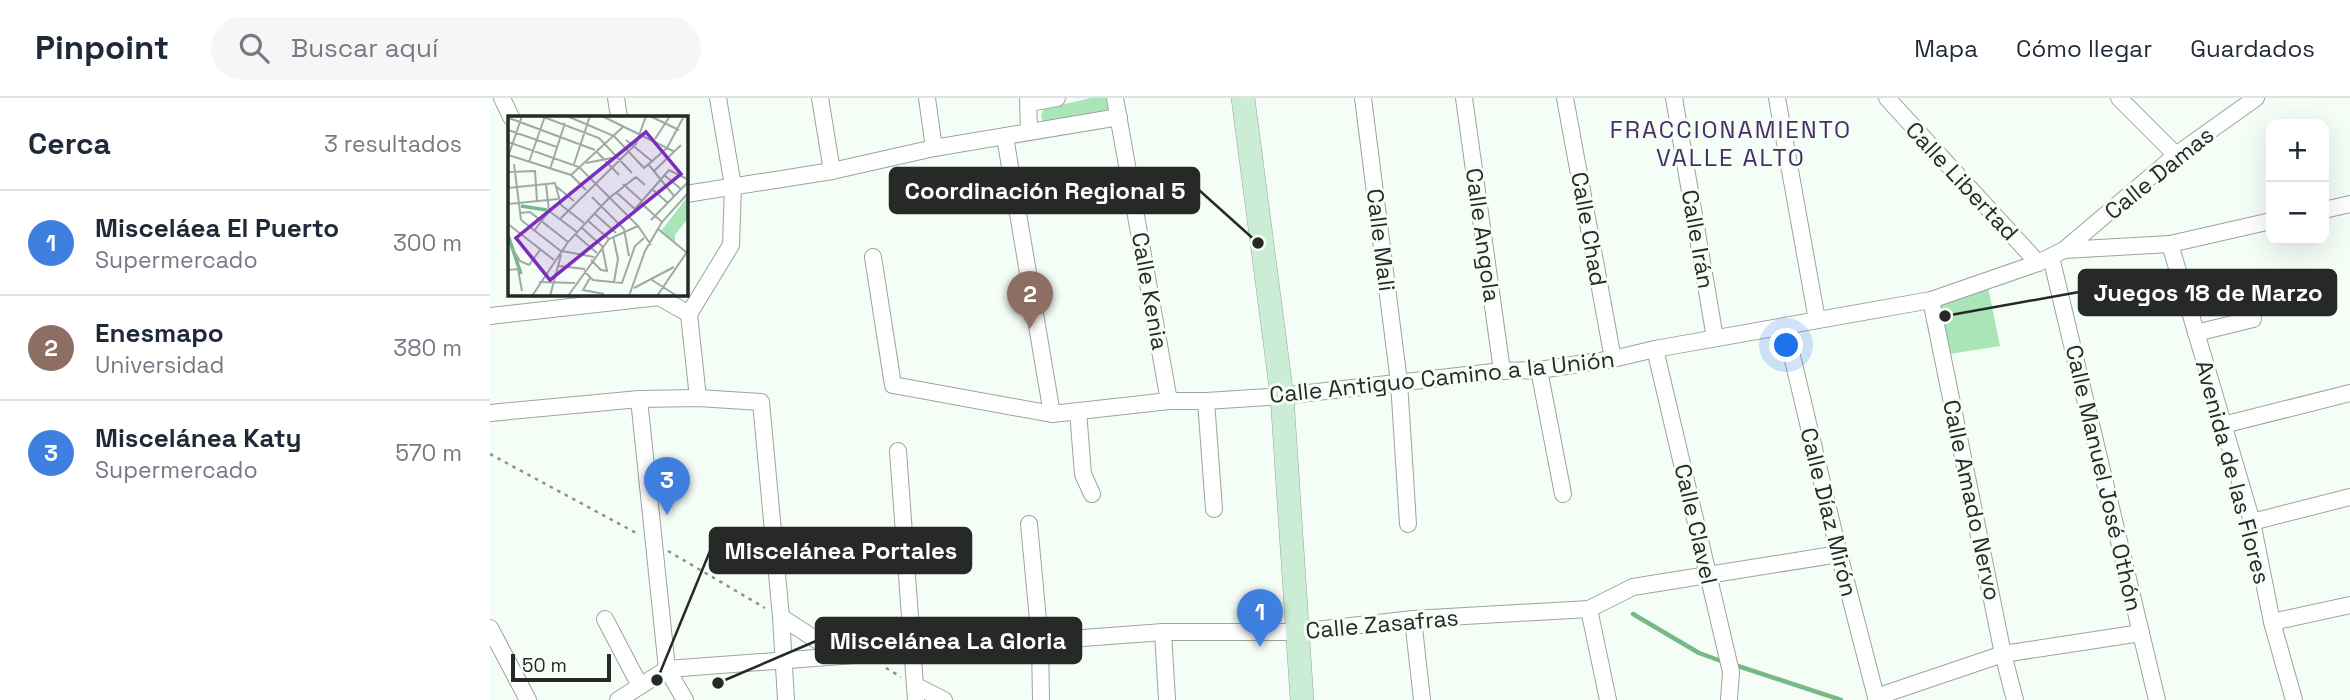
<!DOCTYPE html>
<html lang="es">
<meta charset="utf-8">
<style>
body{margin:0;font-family:"Space Grotesk",sans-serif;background:#f6f6f7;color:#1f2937}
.controls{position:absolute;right:21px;top:21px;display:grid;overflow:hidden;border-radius:14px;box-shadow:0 7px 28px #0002}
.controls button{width:63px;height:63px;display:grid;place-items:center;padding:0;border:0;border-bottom:2px solid #e0e1e3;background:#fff;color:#1f2937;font:35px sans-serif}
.scale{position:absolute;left:21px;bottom:18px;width:100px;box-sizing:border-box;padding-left:7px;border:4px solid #262926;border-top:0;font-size:19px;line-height:24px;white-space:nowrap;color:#262926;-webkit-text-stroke:5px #f5fdf7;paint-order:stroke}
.you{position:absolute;left:1297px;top:248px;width:24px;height:24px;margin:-18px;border:5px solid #fff;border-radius:50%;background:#1a73e8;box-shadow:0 0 0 10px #1a73e833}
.badge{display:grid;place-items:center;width:46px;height:46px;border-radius:50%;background:#7c3eb3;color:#fff;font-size:23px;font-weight:700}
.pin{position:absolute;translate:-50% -58px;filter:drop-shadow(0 2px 4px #0008)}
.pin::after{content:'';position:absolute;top:37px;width:24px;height:21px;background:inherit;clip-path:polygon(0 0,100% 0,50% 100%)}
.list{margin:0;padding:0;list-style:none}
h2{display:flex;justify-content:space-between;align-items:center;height:91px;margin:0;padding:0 28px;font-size:30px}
h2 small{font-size:23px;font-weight:400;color:#747a83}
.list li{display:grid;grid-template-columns:46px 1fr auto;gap:21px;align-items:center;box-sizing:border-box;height:105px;padding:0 28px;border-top:2px solid #e0e1e3}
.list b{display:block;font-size:26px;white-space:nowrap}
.list p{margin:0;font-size:23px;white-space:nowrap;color:#747a83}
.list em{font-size:23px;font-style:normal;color:#747a83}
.icon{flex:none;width:38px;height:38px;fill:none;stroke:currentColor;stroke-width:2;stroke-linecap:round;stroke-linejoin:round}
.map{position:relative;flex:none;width:1860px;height:602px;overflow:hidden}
header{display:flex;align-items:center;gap:42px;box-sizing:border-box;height:98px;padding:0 35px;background:#fff;border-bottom:2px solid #e0e1e3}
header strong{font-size:33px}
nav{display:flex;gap:38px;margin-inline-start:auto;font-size:24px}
.search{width:490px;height:63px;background:#f6f6f7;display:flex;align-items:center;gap:18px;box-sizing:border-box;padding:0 24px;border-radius:38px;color:#747a83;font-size:26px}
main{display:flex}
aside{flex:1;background:#fff}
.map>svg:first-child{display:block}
</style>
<header>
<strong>Pinpoint</strong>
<div class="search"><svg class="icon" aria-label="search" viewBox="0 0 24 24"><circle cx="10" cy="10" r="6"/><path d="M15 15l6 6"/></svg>Buscar aquí</div>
<nav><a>Mapa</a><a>Cómo llegar</a><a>Guardados</a></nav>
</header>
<main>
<aside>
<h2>Cerca<small>3 resultados</small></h2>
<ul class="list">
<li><span class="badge" style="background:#3f7fe0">1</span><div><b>Misceláea El Puerto</b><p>Supermercado</p></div><em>300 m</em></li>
<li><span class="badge" style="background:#8d6e63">2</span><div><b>Enesmapo</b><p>Universidad</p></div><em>380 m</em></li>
<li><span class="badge" style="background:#3f7fe0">3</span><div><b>Miscelánea Katy</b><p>Supermercado</p></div><em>570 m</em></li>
</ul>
</aside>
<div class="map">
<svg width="1860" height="602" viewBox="0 0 1860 602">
<rect width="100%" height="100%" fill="#f5fdf7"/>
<g fill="#aae5b7">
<polygon points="601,0 618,0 620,11 554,27 551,19 553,11"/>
<polygon points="1497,184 1510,248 1454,257 1442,203"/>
</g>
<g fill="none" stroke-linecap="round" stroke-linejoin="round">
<g stroke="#75ba86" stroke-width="4.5">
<polyline points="1143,516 1209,555 1234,564"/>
<polyline points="1242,566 1351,602"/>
</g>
<g stroke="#9ca49e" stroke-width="18">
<g id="street">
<polyline points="12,0 21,19"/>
<polyline points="126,0 129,19"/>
<polyline points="330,0 342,73"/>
<polyline points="437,0 444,50"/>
<polyline points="538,0 539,33"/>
<polyline points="625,0 679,303"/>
<polyline points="873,0 909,284 918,426"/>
<polyline points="974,0 1012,273"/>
<polyline points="1075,0 1123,261"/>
<polyline points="1184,0 1225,240"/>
<polyline points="1287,0 1327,222"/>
<polyline points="1397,0 1548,165"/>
<polyline points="1629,0 1686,57"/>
<polyline points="539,5 567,0"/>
<polyline points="515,39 562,316"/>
<polyline points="196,96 342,73 444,50 629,19"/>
<polyline points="1834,112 1860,106"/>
<polyline points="1680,146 1762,424 1782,524 1804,602"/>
<polyline points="1574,152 1686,57 1766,0"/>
<polyline points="383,159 403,287 562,316 679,303 716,303 792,298 1012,273 1049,272 1123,261 1165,251 1441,202 1548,165 1574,152 1680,146 1781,123"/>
<polyline points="1561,159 1667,602"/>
<polyline points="1441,202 1513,556 1525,602"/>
<polyline points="199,216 241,147 243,88 228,0"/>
<polyline points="199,216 208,300"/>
<polyline points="0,218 169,199 199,216"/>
<polyline points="1295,228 1349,456 1386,599"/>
<polyline points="1706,235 1763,221"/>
<polyline points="1165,251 1241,574 1239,602"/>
<polyline points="1049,272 1073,396"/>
<polyline points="149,301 177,571 195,602"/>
<polyline points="716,303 724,411"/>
<polyline points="588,313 593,376 602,396"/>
<polyline points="0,315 149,301 208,300 271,304 291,519 296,602"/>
<polyline points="1733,327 1860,295"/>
<polyline points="408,353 426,602"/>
<polyline points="1762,424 1860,399"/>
<polyline points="539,426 550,543 551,602"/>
<polyline points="1099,511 1118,602"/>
<polyline points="291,519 350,557"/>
<polyline points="115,521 150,588"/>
<polyline points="923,521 932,602"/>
<polyline points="1782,524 1860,507"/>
<polyline points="0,530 38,602"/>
<polyline points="673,534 677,602"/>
<polyline points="426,588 454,602"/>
<polyline points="1386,599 1513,556 1651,535"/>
<polyline points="128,602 177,571 673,534 808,534 923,521 1099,511 1143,489 1349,456"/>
</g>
</g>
<g stroke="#9ca49e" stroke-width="24">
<polyline id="secondary" points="753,0 792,298 812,602"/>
</g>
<g stroke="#8c928d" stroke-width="2.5" stroke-dasharray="3.5 5" stroke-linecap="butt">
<polyline points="0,356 148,436"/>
<polyline points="178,453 275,510"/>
<polyline points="396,570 411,579"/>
</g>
<use href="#street" stroke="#fff" stroke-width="16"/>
<use href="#secondary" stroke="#cbedd5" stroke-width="23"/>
</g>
<g text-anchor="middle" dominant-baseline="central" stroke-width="6" stroke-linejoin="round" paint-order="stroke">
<g font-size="23" fill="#262926" stroke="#f5fdf7">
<text transform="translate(1669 75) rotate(-39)">Calle Damas</text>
<text transform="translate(1472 83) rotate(47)">Calle Libertad</text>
<text transform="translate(1099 131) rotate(80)">Calle Chad</text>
<text transform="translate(993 137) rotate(82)">Calle Angola</text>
<text transform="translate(1208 141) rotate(80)">Calle Irán</text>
<text transform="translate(891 142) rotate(83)">Calle Mali</text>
<text transform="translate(660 193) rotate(80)">Calle Kenia</text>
<text transform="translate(952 279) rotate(-6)">Calle Antiguo Camino a la Unión</text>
<text transform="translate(1743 374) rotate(75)">Avenida de las Flores</text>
<text transform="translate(1614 380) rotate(77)">Calle Manuel José Othón</text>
<text transform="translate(1482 402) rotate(78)">Calle Amado Nervo</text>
<text transform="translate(1339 414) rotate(76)">Calle Díaz Mirón</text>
<text transform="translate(1206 426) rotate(77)">Calle Clavel</text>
<text transform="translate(892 526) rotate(-5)">Calle Zasafras</text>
</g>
<g font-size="24" letter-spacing="2" fill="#492c66" stroke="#f5fdf7">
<text x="1241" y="31">FRACCIONAMIENTO<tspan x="1241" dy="28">VALLE ALTO</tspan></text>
</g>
</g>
<g transform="translate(18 18)">
<rect width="180" height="180" fill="#f5fdf7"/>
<path d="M180,80V102L167,119V127L153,115Z" fill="#aae5b7"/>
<path fill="none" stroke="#75ba86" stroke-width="3.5" d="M13,90L39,94M0,119L13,158"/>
<path fill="none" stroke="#a2a8a3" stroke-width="2" d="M33,0L91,22L124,57M59,0L106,20L136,52L159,32L176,0M94,0L167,36M142,0L171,14M1,2L87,34M0,14L49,31M147,23L162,0M118,24L145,46M0,26L71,51L130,110L143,129M89,36L111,59M0,39L63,59L78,74M0,41L14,0M21,46L37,0M78,47L109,41M6,48L13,104M66,48L82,0M141,49L166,80M42,53L57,7M146,55L173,29M0,56L27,55L29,85M63,59L116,10M156,59L173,73M38,68L41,95M115,68L134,85M49,71L66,85M0,72L47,67L53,89L76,107M144,73L160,87M108,76L129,95M84,81L116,113L121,140M133,87L155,107M0,88L50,83M127,93L161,54L181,64M41,95L69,116M12,97L22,96L60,126M86,97L108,117M52,103L128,28L138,0M13,104L54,136M79,104L101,123M143,104L181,65M0,108L46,144M73,111L94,130L99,155M150,113L178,136M26,115L41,95M67,118L89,137M105,120L110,143L106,166M4,132L12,145L21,149L32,134M54,135L86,141M83,144L93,154L100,155M51,150L77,153M0,154L10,153L14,175M76,155L85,164L114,167L127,130L136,122M82,162L75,174L96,178M144,164L169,180M31,166L67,167M126,172L166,151M24,180L60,126L100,83L128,61L137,69M42,180L53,139M60,180L101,123L130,110M121,180L137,135L154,106L181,76M149,180L181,133"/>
<path fill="#7b2cbf" fill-opacity="0.15" stroke="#7b2cbf" stroke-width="3.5" d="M138,16L173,58L42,164L8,122Z"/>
<rect width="180" height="180" fill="none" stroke="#262926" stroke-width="3.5"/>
</g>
<path fill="none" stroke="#262926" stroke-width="2.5" d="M768 145L709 92M1455 218L1589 194M167 582L220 453M228 585L326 543"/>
<g fill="#262926" stroke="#f5fdf7" stroke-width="2.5">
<circle cx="768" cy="145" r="7"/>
<circle cx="1455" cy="218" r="7"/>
<circle cx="167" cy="582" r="7"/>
<circle cx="228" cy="585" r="7"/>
</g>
<g fill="#262926" stroke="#262926" stroke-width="2.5">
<rect x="400" y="70" width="309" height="45" rx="7"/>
<rect x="1589" y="172" width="257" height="45" rx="7"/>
<rect x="220" y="430" width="261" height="45" rx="7"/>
<rect x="326" y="520" width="265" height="45" rx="7"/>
</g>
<g font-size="24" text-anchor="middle" font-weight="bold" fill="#fff">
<text x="555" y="101">Coordinación Regional 5</text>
<text x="1718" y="203">Juegos 18 de Marzo</text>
<text x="351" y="461">Miscelánea Portales</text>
<text x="458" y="551">Miscelánea La Gloria</text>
</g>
</svg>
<div class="controls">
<button>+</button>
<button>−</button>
</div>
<div class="scale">50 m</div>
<div class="you"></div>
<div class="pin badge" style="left:770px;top:549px;background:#3f7fe0">1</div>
<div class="pin badge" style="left:540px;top:231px;background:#8d6e63">2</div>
<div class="pin badge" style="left:177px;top:417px;background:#3f7fe0">3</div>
</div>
</main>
